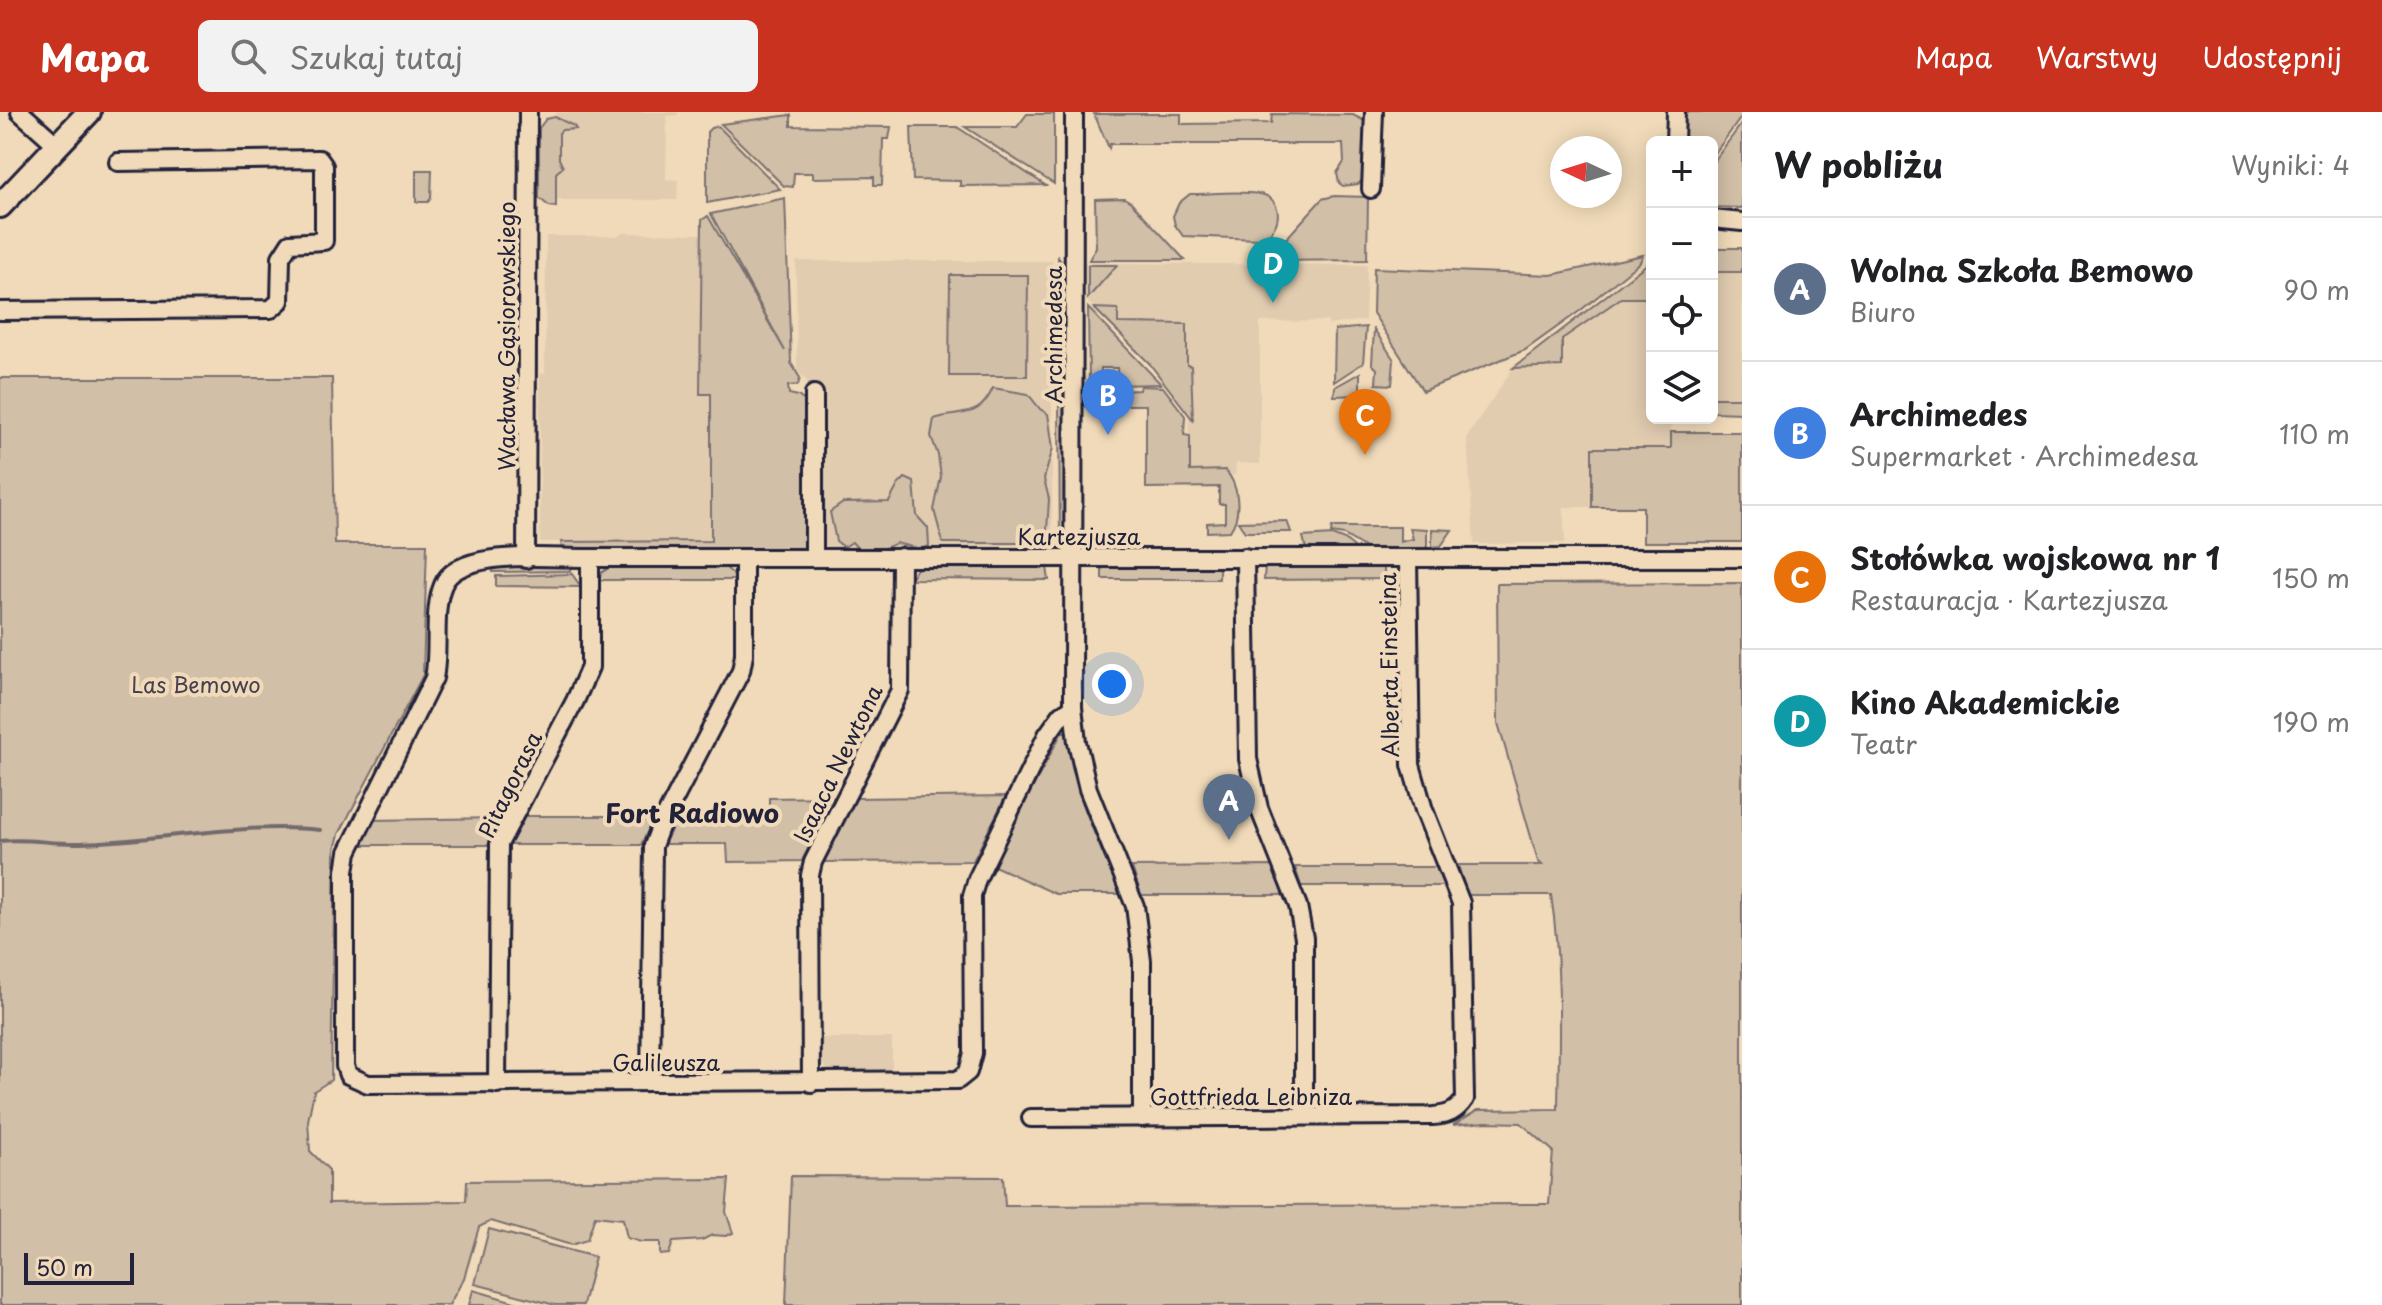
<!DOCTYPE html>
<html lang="pl">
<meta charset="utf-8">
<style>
body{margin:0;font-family:"Playpen Sans",sans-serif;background:#f2f2f2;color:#202124}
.controls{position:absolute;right:24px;top:24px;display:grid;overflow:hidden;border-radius:12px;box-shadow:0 4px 20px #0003}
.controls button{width:72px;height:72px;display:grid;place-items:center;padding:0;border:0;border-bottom:2px solid #e0e0e0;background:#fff;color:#202124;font:40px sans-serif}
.compass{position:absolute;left:1550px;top:24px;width:72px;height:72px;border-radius:50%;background:#fff;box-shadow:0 4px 20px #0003;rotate:274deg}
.scale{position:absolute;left:24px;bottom:20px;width:110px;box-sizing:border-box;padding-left:8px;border:4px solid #22223b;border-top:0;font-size:22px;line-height:28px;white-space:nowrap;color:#22223b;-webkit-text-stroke:6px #f0dab9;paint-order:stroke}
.you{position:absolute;left:1112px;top:572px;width:28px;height:28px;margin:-20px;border:6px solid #fff;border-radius:50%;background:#1a73e8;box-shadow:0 0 0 12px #1a73e833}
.badge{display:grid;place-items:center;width:52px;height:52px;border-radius:50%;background:#c8321e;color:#fff;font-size:26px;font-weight:700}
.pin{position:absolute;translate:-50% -66px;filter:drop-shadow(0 2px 4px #0008)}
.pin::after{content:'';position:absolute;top:42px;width:28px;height:24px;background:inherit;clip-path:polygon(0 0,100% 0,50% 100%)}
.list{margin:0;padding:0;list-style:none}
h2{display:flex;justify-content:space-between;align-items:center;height:104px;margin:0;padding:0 32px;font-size:34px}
h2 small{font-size:26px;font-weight:400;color:#757577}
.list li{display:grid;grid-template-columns:52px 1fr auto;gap:24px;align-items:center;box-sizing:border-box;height:144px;padding:0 32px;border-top:2px solid #e0e0e0}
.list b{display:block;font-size:30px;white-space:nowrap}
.list p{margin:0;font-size:26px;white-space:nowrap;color:#757577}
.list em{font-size:26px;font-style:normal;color:#757577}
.icon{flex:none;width:44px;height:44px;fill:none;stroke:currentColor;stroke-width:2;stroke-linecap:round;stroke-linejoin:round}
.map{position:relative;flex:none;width:1742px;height:1193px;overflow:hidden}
header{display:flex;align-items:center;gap:48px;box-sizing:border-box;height:112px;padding:0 40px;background:#c8321e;color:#fff}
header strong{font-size:38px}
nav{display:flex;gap:44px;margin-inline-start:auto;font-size:28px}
.search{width:560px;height:72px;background:#f2f2f2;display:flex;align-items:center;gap:20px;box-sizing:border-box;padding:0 28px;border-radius:12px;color:#757577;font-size:30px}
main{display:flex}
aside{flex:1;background:#fff}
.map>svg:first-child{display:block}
</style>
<header>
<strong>Mapa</strong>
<div class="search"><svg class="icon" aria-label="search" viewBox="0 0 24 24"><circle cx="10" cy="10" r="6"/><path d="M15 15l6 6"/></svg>Szukaj tutaj</div>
<nav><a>Mapa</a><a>Warstwy</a><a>Udostępnij</a></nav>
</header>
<main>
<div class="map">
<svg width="1742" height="1193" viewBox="0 0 1742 1193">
<rect width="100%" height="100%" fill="#f0dab9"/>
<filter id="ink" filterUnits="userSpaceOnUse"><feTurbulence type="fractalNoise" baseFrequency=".0125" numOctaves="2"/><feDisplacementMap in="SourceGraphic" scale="16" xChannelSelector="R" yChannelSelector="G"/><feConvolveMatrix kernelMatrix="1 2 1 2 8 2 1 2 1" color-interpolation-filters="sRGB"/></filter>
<g filter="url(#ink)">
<g fill="#e1ccb0">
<polygon points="556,0 678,0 678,3 667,4 666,67 678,68 677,88 556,88"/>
<polygon points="622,121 701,122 700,281 711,282 712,430 540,430 540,262 545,261 546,124 619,124"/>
<polygon points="1712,136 1742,136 1742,301 1712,300"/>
<polygon points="796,149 1052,149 1052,429 1049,433 829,436 822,431 823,288 797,258"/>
<polygon points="1085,151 1367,153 1365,208 1328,213 1328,209 1260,210 1260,352 1236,351 1235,363 1188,361 1189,256 1117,215 1085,188"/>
<polygon points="1621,186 1652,186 1652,306 1671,306 1671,336 1592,336 1592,395 1563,395 1565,431 1474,432 1467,325 1513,256 1561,254 1562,227"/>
<polygon points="819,926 892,926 892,961 832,961 827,958 819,947"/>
</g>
<g fill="#d2bfa7" stroke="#7a7071" stroke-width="2">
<polygon points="1681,0 1742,0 1742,4 1712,45 1712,30 1682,30"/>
<polygon points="1027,2 1054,2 1054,72 965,15 1017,15"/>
<polygon points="1094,2 1181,2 1181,12 1271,11 1272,2 1353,3 1365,9 1368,15 1366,65 1358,72 1343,74 1339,71 1337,61 1344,50 1343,32 1110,32 1109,36"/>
<polygon points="791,3 791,14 891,15 889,27 883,27 882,73 874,73 874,65 813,66 813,61 794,61 793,75 784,74 721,12"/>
<polygon points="555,5 574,14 576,17 562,18 559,21 559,47 563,55 556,61 556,95 549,94 539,86 539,16 546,7"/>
<polygon points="1742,11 1742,96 1712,95 1712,52"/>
<polygon points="718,14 780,77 707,91 707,20 711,16"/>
<polygon points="911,15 957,15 1045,73 960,74 960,69 913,68"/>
<polygon points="416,58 432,58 431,86 428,90 416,90"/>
<path d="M1190,82C1212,82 1238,78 1260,82C1285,86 1283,120 1259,127L1183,124L1175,113L1173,104L1179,91Z"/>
<polygon points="1334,84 1368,85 1367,148 1266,149 1322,87"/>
<polygon points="785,86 791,251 800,266 798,273 788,274 789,282 798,284 810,293 812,439 583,441 582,437 562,436 561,430 711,429 711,282 700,282 702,108 708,104 785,239 711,102"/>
<polygon points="1124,86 1131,90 1185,148 1089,148 1096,135 1095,87"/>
<rect x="1712" y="136" width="30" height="24"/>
<polygon points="1643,143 1640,150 1581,198 1525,238 1423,279 1373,201 1374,156 1551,163"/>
<polygon points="1058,145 1067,159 1067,425 1060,436"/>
<polygon points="1652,148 1652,186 1621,186 1562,227 1562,254 1513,256"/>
<polygon points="1088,153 1117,153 1088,186"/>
<polygon points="950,163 1028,163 1027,264 949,264"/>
<polygon points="1088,196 1161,272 1118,273 1117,256 1101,256 1101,270 1089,270"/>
<polygon points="1094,196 1118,197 1118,211 1187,212 1187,253 1191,254 1193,308 1149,251"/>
<polygon points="1366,215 1363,251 1334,270 1335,218"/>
<polygon points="1374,217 1394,248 1392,273 1376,272 1377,257 1372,252"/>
<polygon points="1360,261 1360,283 1334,284 1335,275"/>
<polygon points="0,266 332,266 335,432 427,432 423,563 339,722 335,737 331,968 314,979 308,1009 310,1039 329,1058 329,1091 466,1089 467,1069 729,1067 726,1100 733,1121 726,1124 712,1123 702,1128 673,1130 669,1142 660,1143 660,1130 641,1130 627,1126 623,1107 595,1104 587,1128 571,1133 491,1109 479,1115 464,1166 449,1193 0,1193"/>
<path d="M1140,274L1163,275L1185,304L1184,323L1190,324V359L1225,358C1239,372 1242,402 1230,419L1207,420V411L1225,410V392H1219V375L1146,376V293H1119V279L1139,278Z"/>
<path d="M993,276L1028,282L1040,297L1048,302L1053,336L1044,367L1049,387L1047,419L1038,431H943L934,398L941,365L938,343L931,324L934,307C963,298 979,308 993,276Z"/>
<polygon points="1712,286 1742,286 1742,301 1712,300"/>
<polygon points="1671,320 1742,320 1742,430 1643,430 1643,395 1592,395 1592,336 1671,336"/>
<path d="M905,366L914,370L917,404L928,416L929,434L920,437L896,431C884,438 872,438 858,437L852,430L844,435L836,429L830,400L843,391L889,390L898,373Z"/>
<polygon points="1287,409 1291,420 1245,420 1238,410"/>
<polygon points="1332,415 1400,415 1400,430 1413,427 1410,416 1427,417 1427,434 1424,438 1369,438 1344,423 1331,421"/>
<polygon points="1432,417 1452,418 1441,434 1432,435"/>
<polygon points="1332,423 1347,429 1359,439 1311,439 1306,436 1303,425"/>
<polygon points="1219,452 1219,467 1102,467 1102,453"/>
<polygon points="1384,452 1384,467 1264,468 1265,453"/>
<polygon points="925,453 1047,455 1049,468 909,467 917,457"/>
<polygon points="493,454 571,454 570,459 493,460"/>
<polygon points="612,454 725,455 733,462 735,468 599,468 601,461"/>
<polygon points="572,462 581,475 496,474 496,464"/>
<path d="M1742,471V1193H786L791,1064L1003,1065L1005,1094L1549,1092L1553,1039L1521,1011L1486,1010L1453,1013L1478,998L1558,997C1559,926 1562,854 1551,783H1467L1458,753H1542L1538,749L1498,611L1497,472Z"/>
<path d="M1062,620H1066C1072,678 1098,729 1120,782H1056L992,753Z"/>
<polygon points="1006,684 973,749 822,750 855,686"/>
<polygon points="834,685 802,749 728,750 727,732 664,732 678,704 769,703 769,686"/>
<polygon points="525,704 655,704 641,733 510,733"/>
<polygon points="501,706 488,733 360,733 371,708"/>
<polygon points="1273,754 1284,783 1141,783 1132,755"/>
<polygon points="1295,755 1436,755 1444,774 1301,774"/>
<polygon points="489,1117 595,1145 583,1193 555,1193 475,1172"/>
<polygon points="473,1178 525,1193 469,1193"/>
</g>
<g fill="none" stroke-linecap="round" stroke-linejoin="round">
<path stroke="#736b6d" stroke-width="4" d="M0,729C27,726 53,732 80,731C160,729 241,710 320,718"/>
<g stroke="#22223b" stroke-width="22">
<g id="street">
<polyline points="20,0 57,33"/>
<polyline points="1074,0 1073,595 1077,630 1088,677 1135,794 1142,849 1142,1006"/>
<polyline points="1675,30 1676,0"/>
<polyline points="1371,77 1374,0"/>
<polyline points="1712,107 1742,110"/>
<polyline points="0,199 271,197 280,189 281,145 290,131 324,129 324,54 319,47 118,50"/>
<polyline points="814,445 814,282"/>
<polyline points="1245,445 1248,647 1259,696 1298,794 1304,826 1304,1004"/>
<polyline points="526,447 528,0"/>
<path d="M1073,595L1062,602L1047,623L977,767L972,784L973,941L968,960L958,968L368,972L348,963L345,954V759L348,740L434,566C440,538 432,499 443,473C458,435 554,447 590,446H1742"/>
<polyline points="650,970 653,734 660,715 741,559 744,543 744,446"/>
<polyline points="811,971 810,763 813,750 900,578 901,445"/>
<polyline points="497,972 499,732 575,589 590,555 590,446"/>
<path d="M1031,1006L1433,1004C1448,1003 1456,1000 1465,987L1461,791L1424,698L1411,653L1408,446"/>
</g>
</g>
<g stroke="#22223b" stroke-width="28">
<polyline id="secondary" points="0,94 89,0"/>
</g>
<use href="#street" stroke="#f0dab9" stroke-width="16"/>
<use href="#secondary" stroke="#f0dab9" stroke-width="22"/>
</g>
</g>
<g text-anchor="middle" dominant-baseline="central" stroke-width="8" stroke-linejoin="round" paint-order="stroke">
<g font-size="22" fill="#22223b" stroke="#f0dab9">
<text transform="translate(1052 223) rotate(-90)">Archimedesa</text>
<text transform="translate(505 224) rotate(-90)">Wacława Gąsiorowskiego</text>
<text x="1079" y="423">Kartezjusza</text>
<text transform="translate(1388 553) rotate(-91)">Alberta Einsteina</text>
<text transform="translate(837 651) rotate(-64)">Isaaca Newtona</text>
<text transform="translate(509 672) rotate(-64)">Pitagorasa</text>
<text x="666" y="949">Galileusza</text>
<text x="1251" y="983">Gottfrieda Leibniza</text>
</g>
<g font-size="22" fill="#454151" stroke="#f0dab9">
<text x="196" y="571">Las Bemowo</text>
</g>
<g font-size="26" font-weight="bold" fill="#22223b" stroke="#f0dab9">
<text x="692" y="700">Fort Radiowo</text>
</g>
</g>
</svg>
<div class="controls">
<button>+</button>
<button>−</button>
<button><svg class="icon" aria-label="locate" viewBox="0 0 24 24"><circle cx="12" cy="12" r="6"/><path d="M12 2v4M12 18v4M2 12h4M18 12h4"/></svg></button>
<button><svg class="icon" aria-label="layers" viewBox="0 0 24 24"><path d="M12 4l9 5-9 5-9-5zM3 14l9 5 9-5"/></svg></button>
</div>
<svg class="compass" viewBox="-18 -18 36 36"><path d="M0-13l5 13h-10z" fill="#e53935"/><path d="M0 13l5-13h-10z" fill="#757577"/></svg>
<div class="scale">50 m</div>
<div class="you"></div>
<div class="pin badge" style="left:1229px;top:728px;background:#5c6f8a">A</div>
<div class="pin badge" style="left:1108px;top:323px;background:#3f7fe0">B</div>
<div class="pin badge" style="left:1365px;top:343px;background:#e8710a">C</div>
<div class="pin badge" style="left:1273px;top:191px;background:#0f9aa8">D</div>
</div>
<aside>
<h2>W pobliżu<small>Wyniki: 4</small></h2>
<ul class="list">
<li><span class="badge" style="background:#5c6f8a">A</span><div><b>Wolna Szkoła Bemowo</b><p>Biuro</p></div><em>90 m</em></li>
<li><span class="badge" style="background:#3f7fe0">B</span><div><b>Archimedes</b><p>Supermarket · Archimedesa</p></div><em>110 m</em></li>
<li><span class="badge" style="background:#e8710a">C</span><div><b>Stołówka wojskowa nr 1</b><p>Restauracja · Kartezjusza</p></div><em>150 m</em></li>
<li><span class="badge" style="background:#0f9aa8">D</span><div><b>Kino Akademickie</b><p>Teatr</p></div><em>190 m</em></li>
</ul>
</aside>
</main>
